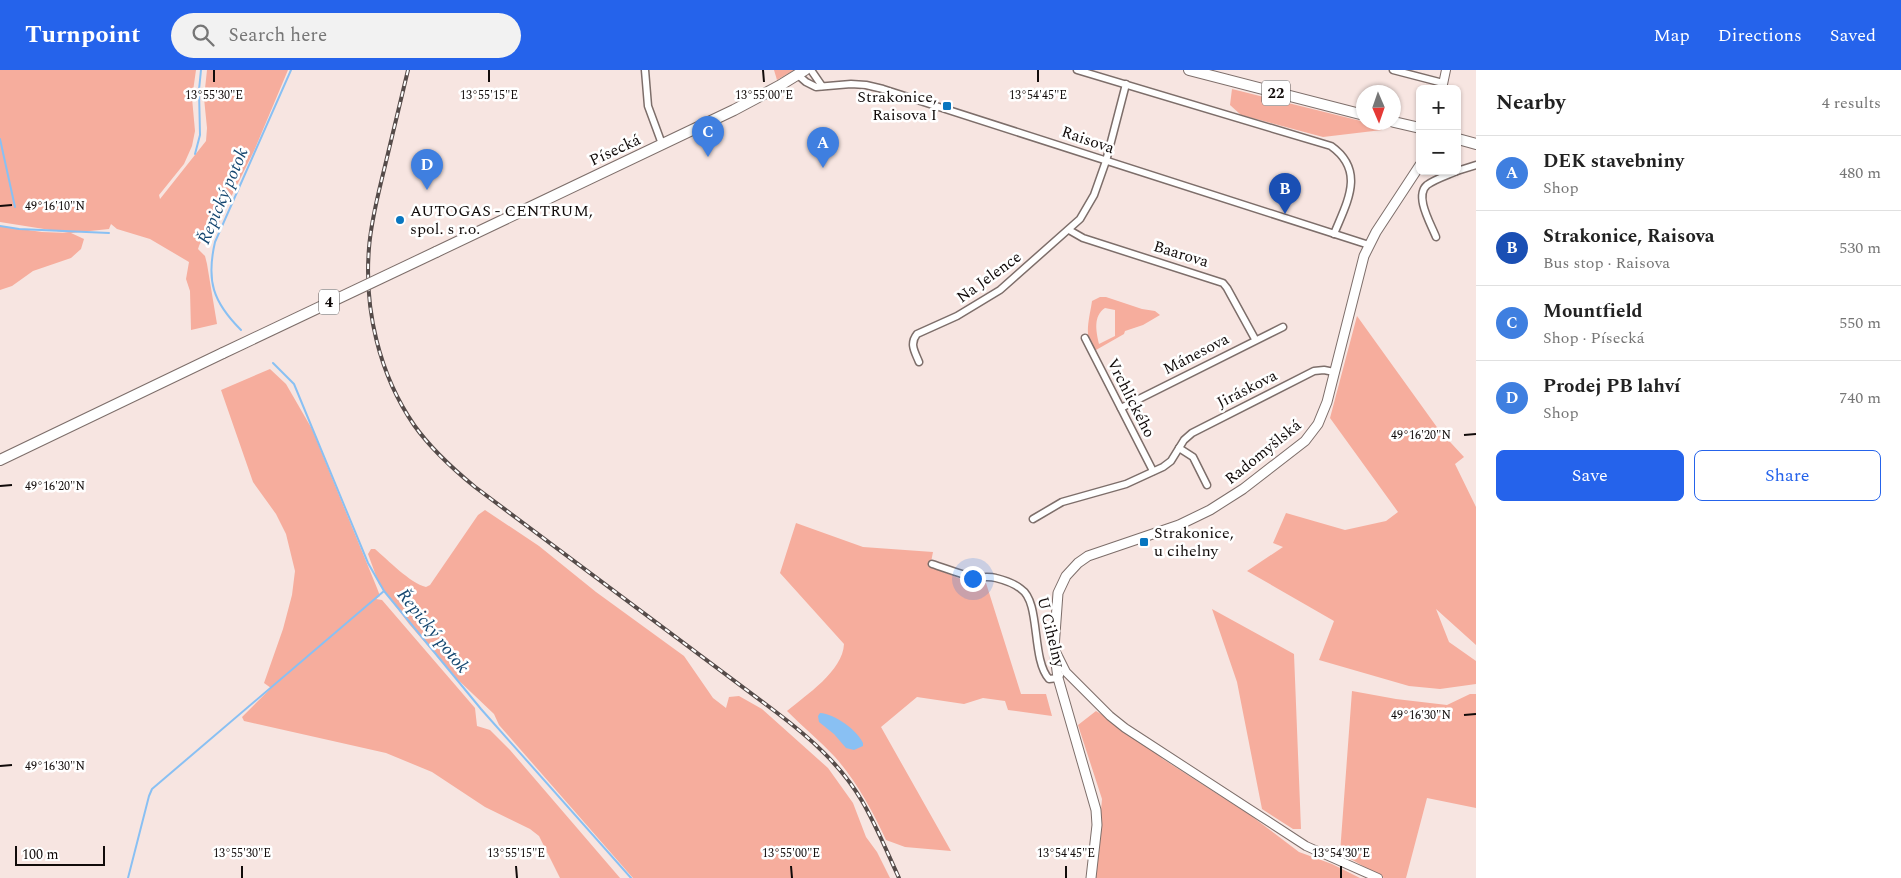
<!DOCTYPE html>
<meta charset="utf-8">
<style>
body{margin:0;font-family:Spectral,serif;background:#f2f2f2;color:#222}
.controls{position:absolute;right:15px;top:15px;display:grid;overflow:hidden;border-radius:8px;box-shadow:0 1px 4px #0004}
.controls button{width:45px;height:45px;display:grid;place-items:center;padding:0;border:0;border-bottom:1px solid #e0e0e0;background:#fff;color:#222;font:25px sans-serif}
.compass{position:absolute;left:1356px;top:15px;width:45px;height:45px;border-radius:50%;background:#fff;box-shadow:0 1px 4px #0004;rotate:178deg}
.scale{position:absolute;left:15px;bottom:12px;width:90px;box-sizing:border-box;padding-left:5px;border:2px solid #110b0a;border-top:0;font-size:14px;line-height:18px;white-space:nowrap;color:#110b0a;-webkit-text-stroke:4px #fff;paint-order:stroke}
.you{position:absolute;left:972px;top:508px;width:18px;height:18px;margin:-12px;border:4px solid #fff;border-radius:50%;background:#1a73e8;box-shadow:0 0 0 8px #1a73e833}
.badge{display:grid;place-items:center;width:32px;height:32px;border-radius:50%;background:#2563eb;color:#fff;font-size:16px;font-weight:700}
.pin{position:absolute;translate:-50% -41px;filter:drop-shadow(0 1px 2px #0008)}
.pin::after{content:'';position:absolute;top:26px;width:18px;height:15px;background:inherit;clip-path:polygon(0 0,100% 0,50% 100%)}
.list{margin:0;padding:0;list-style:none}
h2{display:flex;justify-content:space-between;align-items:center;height:65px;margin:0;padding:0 20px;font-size:21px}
h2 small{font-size:16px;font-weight:400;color:#767676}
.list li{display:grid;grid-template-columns:32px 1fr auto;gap:15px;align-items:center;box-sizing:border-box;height:75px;padding:0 20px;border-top:1px solid #e0e0e0}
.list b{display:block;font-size:19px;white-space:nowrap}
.list p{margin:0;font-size:16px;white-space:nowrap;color:#767676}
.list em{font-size:16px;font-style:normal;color:#767676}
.actions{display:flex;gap:10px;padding:15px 20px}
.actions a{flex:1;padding:11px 0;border:1px solid #2563eb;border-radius:8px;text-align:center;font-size:18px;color:#2563eb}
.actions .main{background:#2563eb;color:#fff}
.icon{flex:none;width:28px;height:28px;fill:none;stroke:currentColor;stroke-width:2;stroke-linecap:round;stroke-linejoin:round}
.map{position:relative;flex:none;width:1476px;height:808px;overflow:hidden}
header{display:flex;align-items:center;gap:30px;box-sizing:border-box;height:70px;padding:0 25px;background:#2563eb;color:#fff}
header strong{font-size:24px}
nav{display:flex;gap:28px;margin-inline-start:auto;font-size:18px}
.search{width:350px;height:45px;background:#f2f2f2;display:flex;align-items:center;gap:12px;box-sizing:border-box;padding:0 18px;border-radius:28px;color:#767676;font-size:19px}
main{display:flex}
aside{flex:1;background:#fff}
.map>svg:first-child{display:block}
</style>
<header>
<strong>Turnpoint</strong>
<div class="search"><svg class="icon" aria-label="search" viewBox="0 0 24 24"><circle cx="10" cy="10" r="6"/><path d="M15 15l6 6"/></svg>Search here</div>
<nav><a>Map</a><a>Directions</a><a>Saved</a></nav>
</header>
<main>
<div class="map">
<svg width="1476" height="808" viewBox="0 0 1476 808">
<rect width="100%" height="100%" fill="#f7e5e1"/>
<g fill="#f6ad9d" fill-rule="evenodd">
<path d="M0,0H196L192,28L195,61L192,76L184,94L159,125L160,129L206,71L207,58L204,28L207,0H288L254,81L225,139L217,158C208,163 201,168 198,179L205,186L207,194L217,254L191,260L190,221L186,209L189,192L150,169L117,159L111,154L109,159L71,163L84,169L81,179L71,188L33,201L12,216L0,220V156L42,162L69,163L0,152Z"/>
<polygon points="774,0 794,0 777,10"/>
<polygon points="1232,19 1381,56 1382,60 1323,67 1241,45 1230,35"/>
<path d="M1106,227L1142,239L1155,241L1160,245L1143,255L1125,261L1124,264L1096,280C1082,269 1090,247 1092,231L1100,227ZM1105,238L1115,240V266L1099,274C1096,261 1093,246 1105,238Z"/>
<polygon points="1357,246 1439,360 1464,387 1455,394 1476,437 1476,575 1436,539 1449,572 1476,591 1476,614 1440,619 1409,616 1319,590 1334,551 1247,501 1283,477 1273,473 1286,443 1345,460 1386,451 1398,442 1330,348"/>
<polygon points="270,299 286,314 312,359 377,518 380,526 376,529 382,530 475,638 477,656 490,660 510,680 620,808 560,808 539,766 530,759 485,737 432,702 386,683 244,651 242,647 271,618 264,613 283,559 292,525 295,501 286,464 276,444 253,412 221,320"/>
<path d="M485,440L539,476L596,522L684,586L713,628L726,638L729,627L739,626L762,639L828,698L853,733L866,767L877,782L890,808H633L499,655L494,644L454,606L409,554L379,514L368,484L371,479H375C388,490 410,513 426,517L430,515L478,445Z"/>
<path d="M796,453L863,477L933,482L930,497L969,512L986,513L1021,624H1046L1052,646L1008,640L1005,631L983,628L964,634L917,627L881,657L951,781L905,777L886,770C872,740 857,712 835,687C820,671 803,657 787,641C806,625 843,601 844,574L780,503Z"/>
<polygon points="1212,539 1294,584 1301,759 1293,759 1262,739 1237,612"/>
<polygon points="1352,621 1396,629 1447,635 1470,624 1476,624 1476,738 1427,728 1406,808 1384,808 1340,783"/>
<polygon points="1096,641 1125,658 1163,689 1250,745 1299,782 1332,794 1360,808 1095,808 1102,729 1078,655"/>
</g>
<path fill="#89c0f3" d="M820,643C835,644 857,660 863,673V676L854,680L846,678L834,664L819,652L818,646Z"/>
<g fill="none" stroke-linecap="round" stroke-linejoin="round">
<g stroke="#89c0f3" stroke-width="2">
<polyline points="0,69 15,137"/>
<polyline points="195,84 200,65 199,20 201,0"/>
<polyline points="0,156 19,159 109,163"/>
<path d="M241,260C213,232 206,211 215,172L291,0"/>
<polyline points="273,293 294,314 368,493 384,521 481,639 631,808"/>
<polyline points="128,808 149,726 152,719 384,521"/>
</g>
<g stroke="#7d6e6a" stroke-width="9">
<g id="minor">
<polyline points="645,0 648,36 662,74"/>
<polyline points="811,0 822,16"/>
<path d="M1077,0L1331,76C1366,101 1347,132 1334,164"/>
<polyline points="1393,0 1443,13"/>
<polyline points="798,5 806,12 816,17 851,14 866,15 883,19 1369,175"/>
<polyline points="1457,101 1476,95"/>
<polyline points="1069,160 1083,168 1223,213 1227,218 1255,269"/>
<path d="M1436,167C1431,154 1414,126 1427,115C1435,109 1448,105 1457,101"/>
<polyline points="1085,268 1153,401"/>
<path d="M919,292C915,282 909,274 917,264L957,246L1000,220L1080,149L1094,125L1106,91L1126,14"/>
<polyline points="1121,338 1283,257"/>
<polyline points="1179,378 1193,387 1207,415"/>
<polyline points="1033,449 1062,432 1126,414 1163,397 1171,391 1184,370 1192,363 1314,301 1324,300 1334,302"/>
<path d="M932,494C945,498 959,504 973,507C981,508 989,506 996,508C1004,510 1015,514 1021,519C1041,532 1031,589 1049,609L1058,608L1060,605"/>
</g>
</g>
<g stroke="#7d6e6a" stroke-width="10">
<g id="tertiary">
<polyline points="1442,19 1446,0"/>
<polyline points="1056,582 1066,602 1110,646 1125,658 1306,776 1378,808"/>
</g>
</g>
<g stroke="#7d6e6a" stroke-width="11">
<polyline id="secondary" points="1091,808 1097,755 1096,740 1058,608 1054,578 1058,523 1066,506 1078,493 1088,486 1179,455 1210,440 1243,419 1305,371 1318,354 1327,332 1364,186 1376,162 1420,95"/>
</g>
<g stroke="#7d6e6a" stroke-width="12">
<g id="primary">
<polyline points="1189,0 1364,45"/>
<polyline points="1394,52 1420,58"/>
<polyline points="1458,69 1476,74"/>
<polyline points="436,182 734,40 779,16 805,0"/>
<polyline points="0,390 223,283"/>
</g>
</g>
<use href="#minor" stroke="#fff" stroke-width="6"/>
<use href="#tertiary" stroke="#fff" stroke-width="8"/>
<use href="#secondary" stroke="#fff" stroke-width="9"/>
<use href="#primary" stroke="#fff" stroke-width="10"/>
<g stroke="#554b49" stroke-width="4">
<path id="rail" d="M408,0C400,33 392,67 384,100C378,125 371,151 369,178C364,239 379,304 414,355C431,379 453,399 475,417L776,642C809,667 841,695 862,731C876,755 887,782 899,808"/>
</g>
<use href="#rail" stroke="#fff" stroke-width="2" stroke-dasharray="5.5" stroke-linecap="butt"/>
<g stroke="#7d6e6a" stroke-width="12" stroke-linecap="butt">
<polyline id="primary-bridge" points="223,283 436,182"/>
</g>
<use href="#primary-bridge" stroke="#fff" stroke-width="10"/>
</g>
<path fill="none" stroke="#110b0a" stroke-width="2" d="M214,0V12M489,0V12M763,0L764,12M1038,0V12M0,136L12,135M1464,365L1476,364M0,416L12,415M1464,645L1476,644M0,696L12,695M242,796V808M516,796L517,808M791,796L792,808M1066,796V808M1341,796V808"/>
<g fill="#0876c0" stroke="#fff" stroke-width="2">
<rect x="942" y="31" width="10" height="10" rx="2.5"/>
<circle cx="400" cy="150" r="5"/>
<rect x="1139" y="467" width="10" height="10" rx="2.5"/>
</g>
<g text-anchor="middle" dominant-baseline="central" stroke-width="5" stroke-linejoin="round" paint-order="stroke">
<g fill="#fff" stroke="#585454" stroke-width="1">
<rect x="1262" y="10.5" width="28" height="25" rx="4"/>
<rect x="319" y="219.5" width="20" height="25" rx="4"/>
</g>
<g font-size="15" font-weight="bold" fill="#110b0a">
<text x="1276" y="23">22</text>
<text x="329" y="232">4</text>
</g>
<g font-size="16" fill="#110b0a" stroke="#fff" text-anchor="start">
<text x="937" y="27" text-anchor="end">Strakonice,<tspan x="937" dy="18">Raisova I</tspan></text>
<text x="410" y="141">AUTOGAS - CENTRUM,<tspan x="410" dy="18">spol. s r.o.</tspan></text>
<text x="1154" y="463">Strakonice,<tspan x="1154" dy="18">u cihelny</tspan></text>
</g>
<g font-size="16" fill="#110b0a" stroke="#fff">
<text transform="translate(1088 70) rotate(19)">Raisova</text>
<text transform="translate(615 80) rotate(-25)">Písecká</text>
<text transform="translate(1181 184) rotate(17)">Baarova</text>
<text transform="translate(989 207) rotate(-36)">Na Jelence</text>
<text transform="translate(1196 284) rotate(-27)">Mánesova</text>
<text transform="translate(1247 319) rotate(-27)">Jiráskova</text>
<text transform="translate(1131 328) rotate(63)">Vrchlického</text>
<text transform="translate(1263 382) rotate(-39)">Radomyšlská</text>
<text transform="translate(1051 562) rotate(76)">U Cihelny</text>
</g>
<g font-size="18" font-style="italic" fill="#164871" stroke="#fff">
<text transform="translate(223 126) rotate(-67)">Řepický potok</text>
<text transform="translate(433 561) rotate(51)">Řepický potok</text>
</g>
</g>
<g font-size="12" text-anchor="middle" fill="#110b0a" stroke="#fff" stroke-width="5" stroke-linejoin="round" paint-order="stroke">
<text x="214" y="29">13°55'30"E</text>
<text x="489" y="29">13°55'15"E</text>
<text x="764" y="29">13°55'00"E</text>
<text x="1038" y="29">13°54'45"E</text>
<text x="55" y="140">49°16'10"N</text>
<text x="1421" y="369">49°16'20"N</text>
<text x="55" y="420">49°16'20"N</text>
<text x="1421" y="649">49°16'30"N</text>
<text x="55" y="700">49°16'30"N</text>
<text x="242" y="787">13°55'30"E</text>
<text x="516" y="787">13°55'15"E</text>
<text x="791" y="787">13°55'00"E</text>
<text x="1066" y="787">13°54'45"E</text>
<text x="1341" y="787">13°54'30"E</text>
</g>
</svg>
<div class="controls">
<button>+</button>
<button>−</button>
</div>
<svg class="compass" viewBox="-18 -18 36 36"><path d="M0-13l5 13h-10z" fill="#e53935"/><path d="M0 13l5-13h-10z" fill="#767676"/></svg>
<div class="scale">100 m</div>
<div class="you"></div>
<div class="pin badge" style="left:823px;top:98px;background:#3f7fe0">A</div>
<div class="pin badge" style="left:1285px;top:144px;background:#1a4fb4">B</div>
<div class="pin badge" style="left:708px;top:87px;background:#3f7fe0">C</div>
<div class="pin badge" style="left:427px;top:120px;background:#3f7fe0">D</div>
</div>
<aside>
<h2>Nearby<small>4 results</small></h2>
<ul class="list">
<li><span class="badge" style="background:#3f7fe0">A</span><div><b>DEK stavebniny</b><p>Shop</p></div><em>480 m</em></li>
<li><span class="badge" style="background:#1a4fb4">B</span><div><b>Strakonice, Raisova</b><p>Bus stop · Raisova</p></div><em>530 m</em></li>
<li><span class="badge" style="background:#3f7fe0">C</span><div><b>Mountfield</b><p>Shop · Písecká</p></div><em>550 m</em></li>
<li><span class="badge" style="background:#3f7fe0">D</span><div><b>Prodej PB lahví</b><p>Shop</p></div><em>740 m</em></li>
</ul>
<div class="actions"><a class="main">Save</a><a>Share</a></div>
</aside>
</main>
